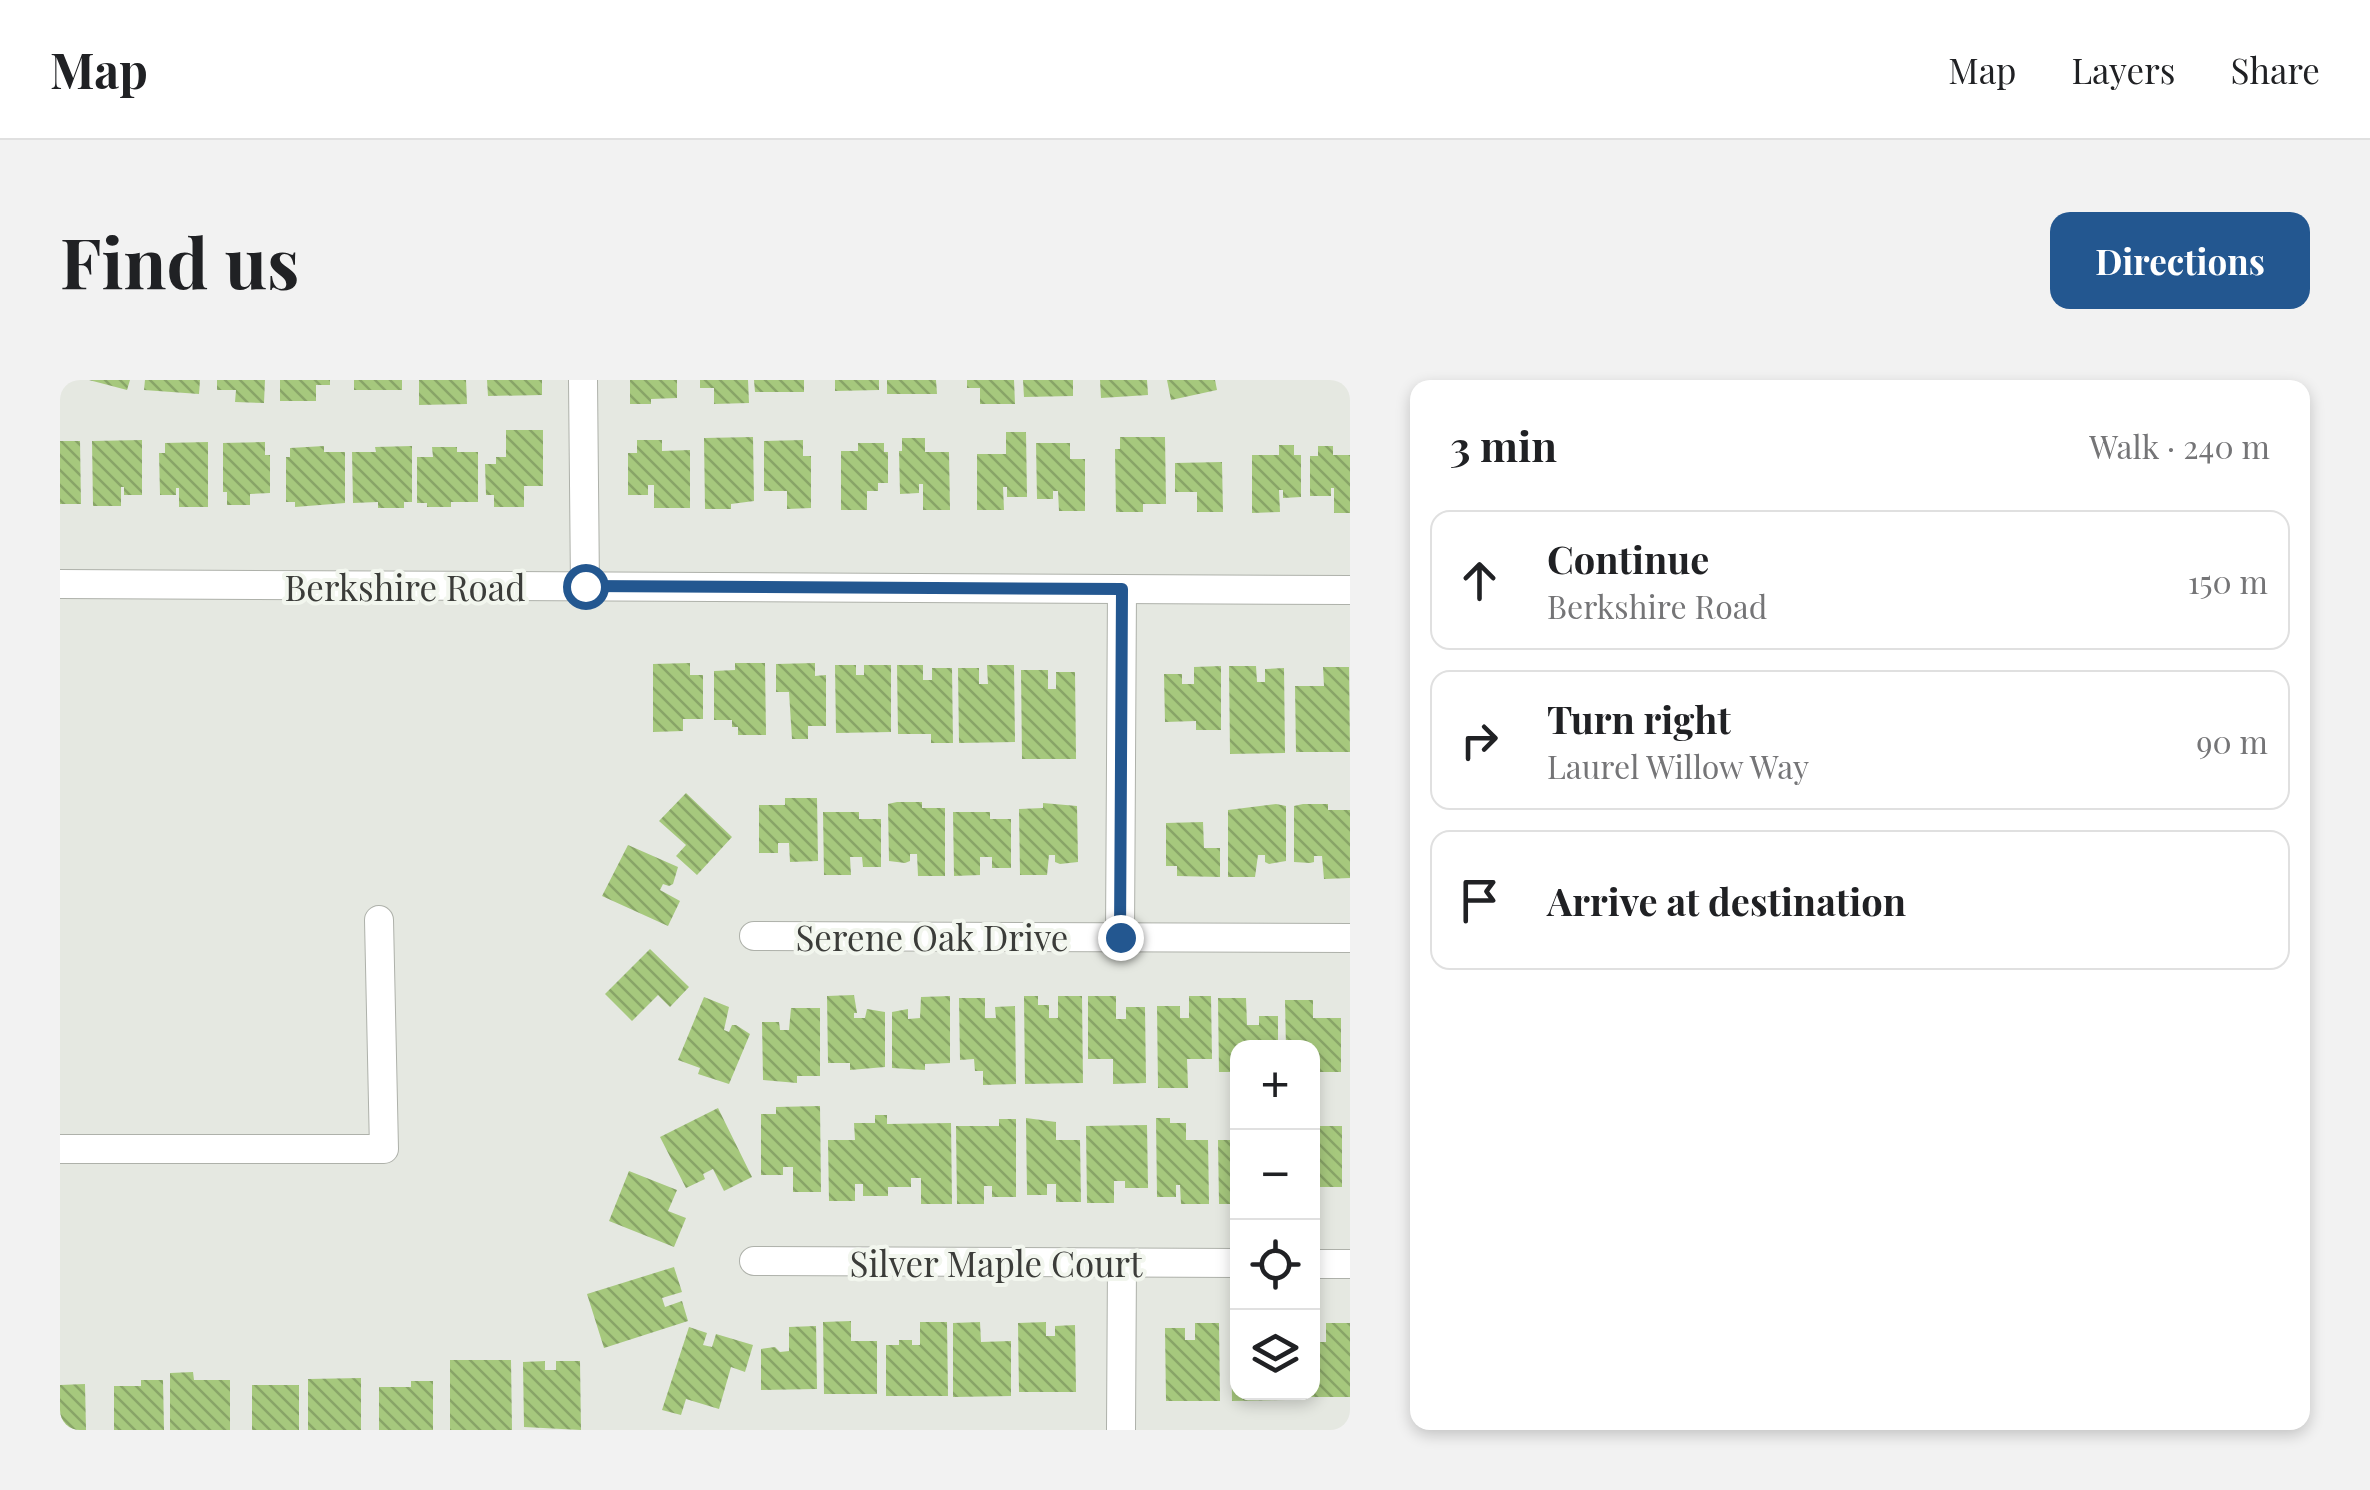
<!DOCTYPE html>
<meta charset="utf-8">
<style>
body{margin:0;font-family:"Playfair Display",serif;background:#f2f2f2;color:#202124}
.controls{position:absolute;right:30px;bottom:30px;display:grid;overflow:hidden;border-radius:20px;box-shadow:0 5px 15px #0003}
.controls button{width:90px;height:90px;display:grid;place-items:center;padding:0;border:0;border-bottom:2px solid #e0e0e0;background:#fff;color:#202124;font:50px sans-serif}
.stop{position:absolute;width:30px;height:30px;margin:-22px;border:8px solid #235790;border-radius:50%;background:#fff}
.stop.end{background:#235790;border-color:#fff;box-shadow:0 2px 10px #0008}
.list{margin:0;padding:0;list-style:none}
h2{display:flex;justify-content:space-between;align-items:center;height:130px;margin:0;padding:0 40px;font-size:42px}
h2 small{font-size:32px;font-weight:400;color:#757577}
.list li{display:grid;grid-template-columns:65px 1fr auto;gap:30px;align-items:center;box-sizing:border-box;height:140px;margin:0 20px 20px;padding:0 20px;border:2px solid #e0e0e0;border-radius:20px}
.list b{display:block;font-size:38px;white-space:nowrap}
.list p{margin:0;font-size:32px;white-space:nowrap;color:#757577}
.list em{font-size:32px;font-style:normal;color:#757577}
.icon{flex:none;width:55px;height:55px;fill:none;stroke:currentColor;stroke-width:2;stroke-linecap:round;stroke-linejoin:round}
.map{position:relative;flex:none;width:1290px;height:1050px;overflow:hidden;border-radius:20px}
header{display:flex;align-items:center;gap:60px;box-sizing:border-box;height:140px;padding:0 50px;background:#fff;border-bottom:2px solid #e0e0e0}
header strong{font-size:48px}
nav{display:flex;gap:55px;margin-inline-start:auto;font-size:35px}
.intro{display:flex;align-items:center;justify-content:space-between;box-sizing:border-box;height:240px;padding:0 60px}
h1{margin:0;font-size:70px}
.button{padding:25px 45px;border-radius:20px;background:#235790;color:#fff;font-size:35px;font-weight:700}
main{display:flex;gap:60px;padding:0 60px}
aside{flex:1;background:#fff;border-radius:20px;box-shadow:0 5px 15px #0003}
.map>svg:first-child{display:block}
</style>
<header>
<strong>Map</strong>
<nav><a>Map</a><a>Layers</a><a>Share</a></nav>
</header>
<div class="intro"><h1>Find us</h1><a class="button">Directions</a></div>
<main>
<div class="map">
<svg width="1290" height="1050" viewBox="0 0 1290 1050">
<defs>
<pattern id="building-back-hatch" width="6" height="6" patternUnits="userSpaceOnUse" patternTransform="scale(2.5)"><rect width="6" height="6" fill="#a6c87d"/><path d="M-1 5l2 2M0 0l6 6M5-1l2 2" fill="none" stroke="#88a467"/></pattern>
</defs>
<rect width="100%" height="100%" fill="#e5e8e1"/>
<g fill="url(#building-back-hatch)">
<polygon points="29,0 70,0 67,10"/>
<polygon points="85,0 140,0 139,14 84,10"/>
<polygon points="157,0 205,0 204,23 175,22 176,10 157,10"/>
<polygon points="220,0 270,0 270,5 256,5 256,21 220,21"/>
<rect x="294" y="0" width="48" height="10"/>
<polygon points="359,0 406,0 407,24 359,25"/>
<polygon points="427,0 482,0 482,15 428,16"/>
<polygon points="570,0 617,0 617,18 591,19 591,24 570,24"/>
<polygon points="640,0 688,0 689,23 654,24 654,8 640,8"/>
<polygon points="694,0 744,0 744,12 695,12"/>
<polygon points="775,0 819,0 819,10 775,11"/>
<polygon points="827,0 876,0 877,14 827,14"/>
<polygon points="907,0 954,0 955,24 920,24 920,8 907,8"/>
<polygon points="963,0 1013,0 1013,16 964,17"/>
<polygon points="1040,0 1087,0 1088,15 1041,18"/>
<polygon points="1107,0 1155,0 1157,10 1111,20"/>
<polygon points="446,50 483,50 483,106 464,106 464,127 434,127 434,115 426,115 425,84 436,84 436,77 446,77"/>
<polygon points="946,52 966,52 967,117 947,117 947,107 943,107 944,130 917,130 917,74 946,74"/>
<polygon points="693,57 694,121 671,124 671,129 645,129 644,58"/>
<polygon points="1060,57 1105,57 1106,124 1083,124 1083,132 1056,132 1055,69 1060,69"/>
<polygon points="842,58 865,58 865,72 889,72 890,130 863,130 863,104 859,104 859,113 840,114 839,71 842,71"/>
<polygon points="82,60 82,115 64,115 64,107 61,107 61,126 33,126 32,61"/>
<polygon points="577,60 602,60 602,71 630,70 630,128 594,128 594,105 588,105 588,115 568,115 568,73 577,73"/>
<polygon points="743,60 743,76 751,76 751,128 727,129 727,111 704,111 704,61"/>
<polygon points="0,61 20,61 21,124 0,124"/>
<polygon points="148,62 148,127 119,127 119,108 116,108 116,115 100,115 99,73 105,73 105,63"/>
<polygon points="205,62 205,75 210,75 210,113 190,114 190,125 167,125 167,112 163,112 163,63"/>
<polygon points="798,63 824,63 824,72 828,72 828,103 818,103 818,111 807,111 807,130 781,130 781,71 798,71"/>
<polygon points="976,63 1010,63 1010,79 1025,79 1025,131 999,131 998,111 993,111 993,119 977,119"/>
<polygon points="1219,65 1234,65 1234,75 1241,75 1241,117 1223,118 1223,110 1219,110 1220,132 1192,133 1192,75 1219,75"/>
<polygon points="264,66 264,72 285,72 285,123 235,127 235,122 226,122 226,77 230,77 230,68"/>
<polygon points="352,66 352,122 344,122 344,128 318,128 318,122 293,123 292,72 316,72 315,67"/>
<polygon points="1258,66 1273,66 1273,75 1290,75 1290,133 1274,133 1274,108 1271,108 1271,116 1250,116 1250,76 1258,76"/>
<polygon points="372,67 397,67 397,72 418,72 418,122 391,122 391,127 367,127 367,123 357,123 357,77 373,77"/>
<polygon points="1162,82 1163,132 1137,132 1137,112 1115,112 1115,83"/>
<polygon points="630,283 630,295 643,295 643,339 623,339 623,351 593,352 593,284"/>
<polygon points="675,283 705,283 706,355 678,355 678,347 672,347 672,340 654,340 654,291 675,290"/>
<polygon points="755,283 755,296 766,295 766,346 748,346 748,359 732,359 729,312 716,312 716,284"/>
<polygon points="775,285 796,285 796,295 804,295 804,285 831,285 831,352 776,353"/>
<polygon points="837,285 863,285 863,300 872,300 872,288 892,288 893,363 871,363 871,354 838,354"/>
<polygon points="927,285 954,285 955,362 899,363 898,288 919,288 919,304 928,304"/>
<polygon points="1161,286 1161,350 1136,350 1136,341 1105,342 1104,294 1122,294 1122,304 1134,304 1134,287"/>
<polygon points="1169,286 1196,286 1197,302 1205,302 1205,289 1224,288 1225,373 1170,374"/>
<polygon points="1263,287 1289,287 1290,372 1236,372 1235,306 1264,306"/>
<polygon points="961,290 988,290 988,309 996,309 996,292 1015,292 1016,379 962,379"/>
<polygon points="626,413 672,457 637,495 616,476 626,465 599,441"/>
<polygon points="725,418 757,418 758,481 730,482 729,463 718,463 718,473 699,473 699,425 725,425"/>
<polygon points="837,422 862,422 862,428 885,428 885,496 858,496 857,474 850,474 850,481 845,483 829,481 828,424"/>
<polygon points="983,423 1017,426 1018,482 1000,484 995,482 995,475 989,475 987,495 960,495 959,429 983,428"/>
<polygon points="1216,424 1226,426 1226,481 1209,484 1205,482 1205,475 1198,475 1195,497 1168,497 1168,430"/>
<polygon points="1243,424 1268,424 1268,430 1290,430 1290,498 1264,499 1262,476 1254,476 1254,482 1250,483 1234,482 1234,426"/>
<polygon points="763,432 799,432 799,439 821,439 821,487 803,487 802,477 790,477 791,495 764,495"/>
<polygon points="893,432 930,432 930,439 951,439 951,488 932,488 932,477 920,477 920,495 894,496"/>
<polygon points="1143,442 1144,468 1160,468 1160,497 1117,496 1117,486 1106,486 1106,443"/>
<polygon points="568,465 618,487 613,504 609,506 603,504 600,510 620,521 608,546 542,516"/>
<polygon points="590,569 629,607 610,627 598,615 572,641 545,614"/>
<polygon points="794,615 797,633 794,633 794,638 805,638 807,629 825,632 825,687 790,690 790,683 768,683 767,616"/>
<polygon points="890,616 890,683 865,684 865,690 832,688 832,632 848,629 848,639 860,638 861,617"/>
<polygon points="964,616 978,616 978,625 989,625 989,638 998,638 998,616 1022,616 1023,703 965,704"/>
<polygon points="1028,616 1056,616 1056,639 1066,639 1066,627 1085,627 1086,703 1053,704 1053,679 1028,679"/>
<polygon points="1129,616 1151,616 1152,679 1127,679 1128,708 1098,708 1097,626 1120,626 1120,638 1129,638"/>
<polygon points="644,617 669,627 664,650 669,652 672,645 676,645 690,654 669,704 638,694 640,688 618,680"/>
<polygon points="899,618 925,618 925,638 936,638 935,627 955,626 956,704 923,705 923,691 915,691 914,679 900,680"/>
<polygon points="1158,618 1186,618 1187,645 1199,645 1199,636 1218,636 1218,668 1178,668 1178,692 1159,692"/>
<polygon points="1225,620 1253,620 1253,638 1281,638 1281,692 1252,692 1252,668 1226,668"/>
<polygon points="731,628 760,628 760,696 737,696 737,703 703,700 702,642 719,642 720,650 729,650"/>
<polygon points="760,726 761,812 733,812 733,787 723,787 723,795 701,795 701,734 716,734 716,727"/>
<polygon points="658,728 692,797 664,811 653,789 643,794 645,799 626,808 600,757"/>
<polygon points="815,735 827,735 827,744 891,743 892,824 861,824 861,798 851,798 851,807 828,807 828,816 803,816 803,804 795,804 795,821 769,821 768,760 795,760 794,743 815,743"/>
<polygon points="966,738 996,742 996,760 1020,760 1021,822 996,822 996,804 987,804 987,815 967,815"/>
<polygon points="1096,738 1110,738 1110,743 1126,743 1126,760 1148,760 1149,824 1121,824 1120,805 1116,805 1116,817 1097,817"/>
<polygon points="939,739 956,739 956,817 932,817 932,806 924,806 924,824 897,824 896,746 939,746"/>
<polygon points="1087,745 1088,808 1065,808 1065,801 1054,801 1054,823 1027,823 1026,746"/>
<polygon points="1252,746 1282,746 1282,807 1259,807 1259,800 1252,800"/>
<polygon points="1158,760 1178,760 1178,824 1159,824"/>
<polygon points="569,791 617,810 608,831 626,838 614,867 549,841"/>
<polygon points="614,887 622,912 602,918 605,927 622,921 628,941 544,968 527,914"/>
<polygon points="791,941 791,961 817,961 817,1014 764,1014 763,942"/>
<polygon points="860,942 887,942 888,1016 826,1016 826,965 839,965 839,960 852,960 852,965 860,965"/>
<polygon points="920,942 921,962 951,961 951,1016 893,1017 893,943"/>
<polygon points="986,942 986,956 995,956 995,946 1015,945 1016,1012 959,1012 958,943"/>
<polygon points="1135,943 1159,943 1160,1021 1106,1021 1105,948 1125,948 1125,960 1135,960"/>
<polygon points="1171,943 1178,943 1178,1012 1227,1012 1227,1020 1172,1021"/>
<polygon points="1266,943 1290,943 1290,1017 1236,1017 1236,1012 1252,1012 1252,962 1266,962"/>
<polygon points="756,946 757,1009 701,1010 701,969 715,967 720,972 729,971 729,947"/>
<polygon points="629,947 647,953 643,965 652,967 656,954 693,965 685,992 671,987 659,1029 626,1019 621,1035 602,1030"/>
<polygon points="390,980 451,980 452,1050 390,1050"/>
<polygon points="485,981 485,990 496,990 496,981 520,981 521,1050 464,1047 463,982"/>
<polygon points="133,992 134,1000 170,1000 170,1050 110,1050 110,993"/>
<polygon points="301,998 301,1050 248,1050 248,999"/>
<polygon points="81,1000 103,1000 104,1050 54,1050 54,1006 81,1006"/>
<polygon points="351,1001 373,1001 373,1050 319,1050 319,1007 351,1007"/>
<polygon points="25,1004 26,1050 0,1050 0,1005"/>
<rect x="192" y="1005" width="47" height="45"/>
</g>
<g fill="none" stroke-linecap="round" stroke-linejoin="round">
<g stroke="#aeb1aa" stroke-width="30">
<g id="minor">
<polyline points="523,0 525,207"/>
<polyline points="0,204 1290,210"/>
<polyline points="694,556 1290,558"/>
<polyline points="1060,557 1062,209"/>
<polyline points="0,769 324,769 319,540"/>
<polyline points="694,881 1178,883"/>
<polyline points="1252,884 1290,884"/>
<polyline points="1061,1050 1062,883"/>
</g>
</g>
<use href="#minor" stroke="#fff" stroke-width="28"/>
</g>
<g fill="none" stroke-linecap="round" stroke-linejoin="round">
<polyline stroke="#235790" stroke-width="12" points="525,206 1062,209 1060,557"/>
</g>
<g text-anchor="middle" dominant-baseline="central" stroke-width="8" stroke-linejoin="round" paint-order="stroke">
<g font-size="35" fill="#3b3c39" stroke="#f2f6ee">
<text x="345" y="206">Berkshire Road</text>
<text x="872" y="556">Serene Oak Drive</text>
<text x="936" y="882">Silver Maple Court</text>
</g>
</g>
</svg>
<div class="controls">
<button>+</button>
<button>−</button>
<button><svg class="icon" aria-label="locate" viewBox="0 0 24 24"><circle cx="12" cy="12" r="6"/><path d="M12 2v4M12 18v4M2 12h4M18 12h4"/></svg></button>
<button><svg class="icon" aria-label="layers" viewBox="0 0 24 24"><path d="M12 4l9 5-9 5-9-5zM3 14l9 5 9-5"/></svg></button>
</div>
<div class="stop" style="left:525px;top:206px"></div>
<div class="stop end" style="left:1060px;top:557px"></div>
</div>
<aside>
<h2>3 min<small>Walk · 240 m</small></h2>
<ul class="list">
<li><svg class="icon" aria-label="ahead" viewBox="0 0 24 24"><path d="M12 20V5M6 11l6-6 6 6"/></svg><div><b>Continue</b><p>Berkshire Road</p></div><em>150 m</em></li>
<li><svg class="icon" aria-label="right" viewBox="0 0 24 24"><path d="M7 20v-9h11M14 6l5 5-5 5"/></svg><div><b>Turn right</b><p>Laurel Willow Way</p></div><em>90 m</em></li>
<li><svg class="icon" aria-label="arrive" viewBox="0 0 24 24"><path d="M6 21V4h12l-3 4 3 4H6"/></svg><div><b>Arrive at destination</b></div></li>
</ul>
</aside>
</main>
